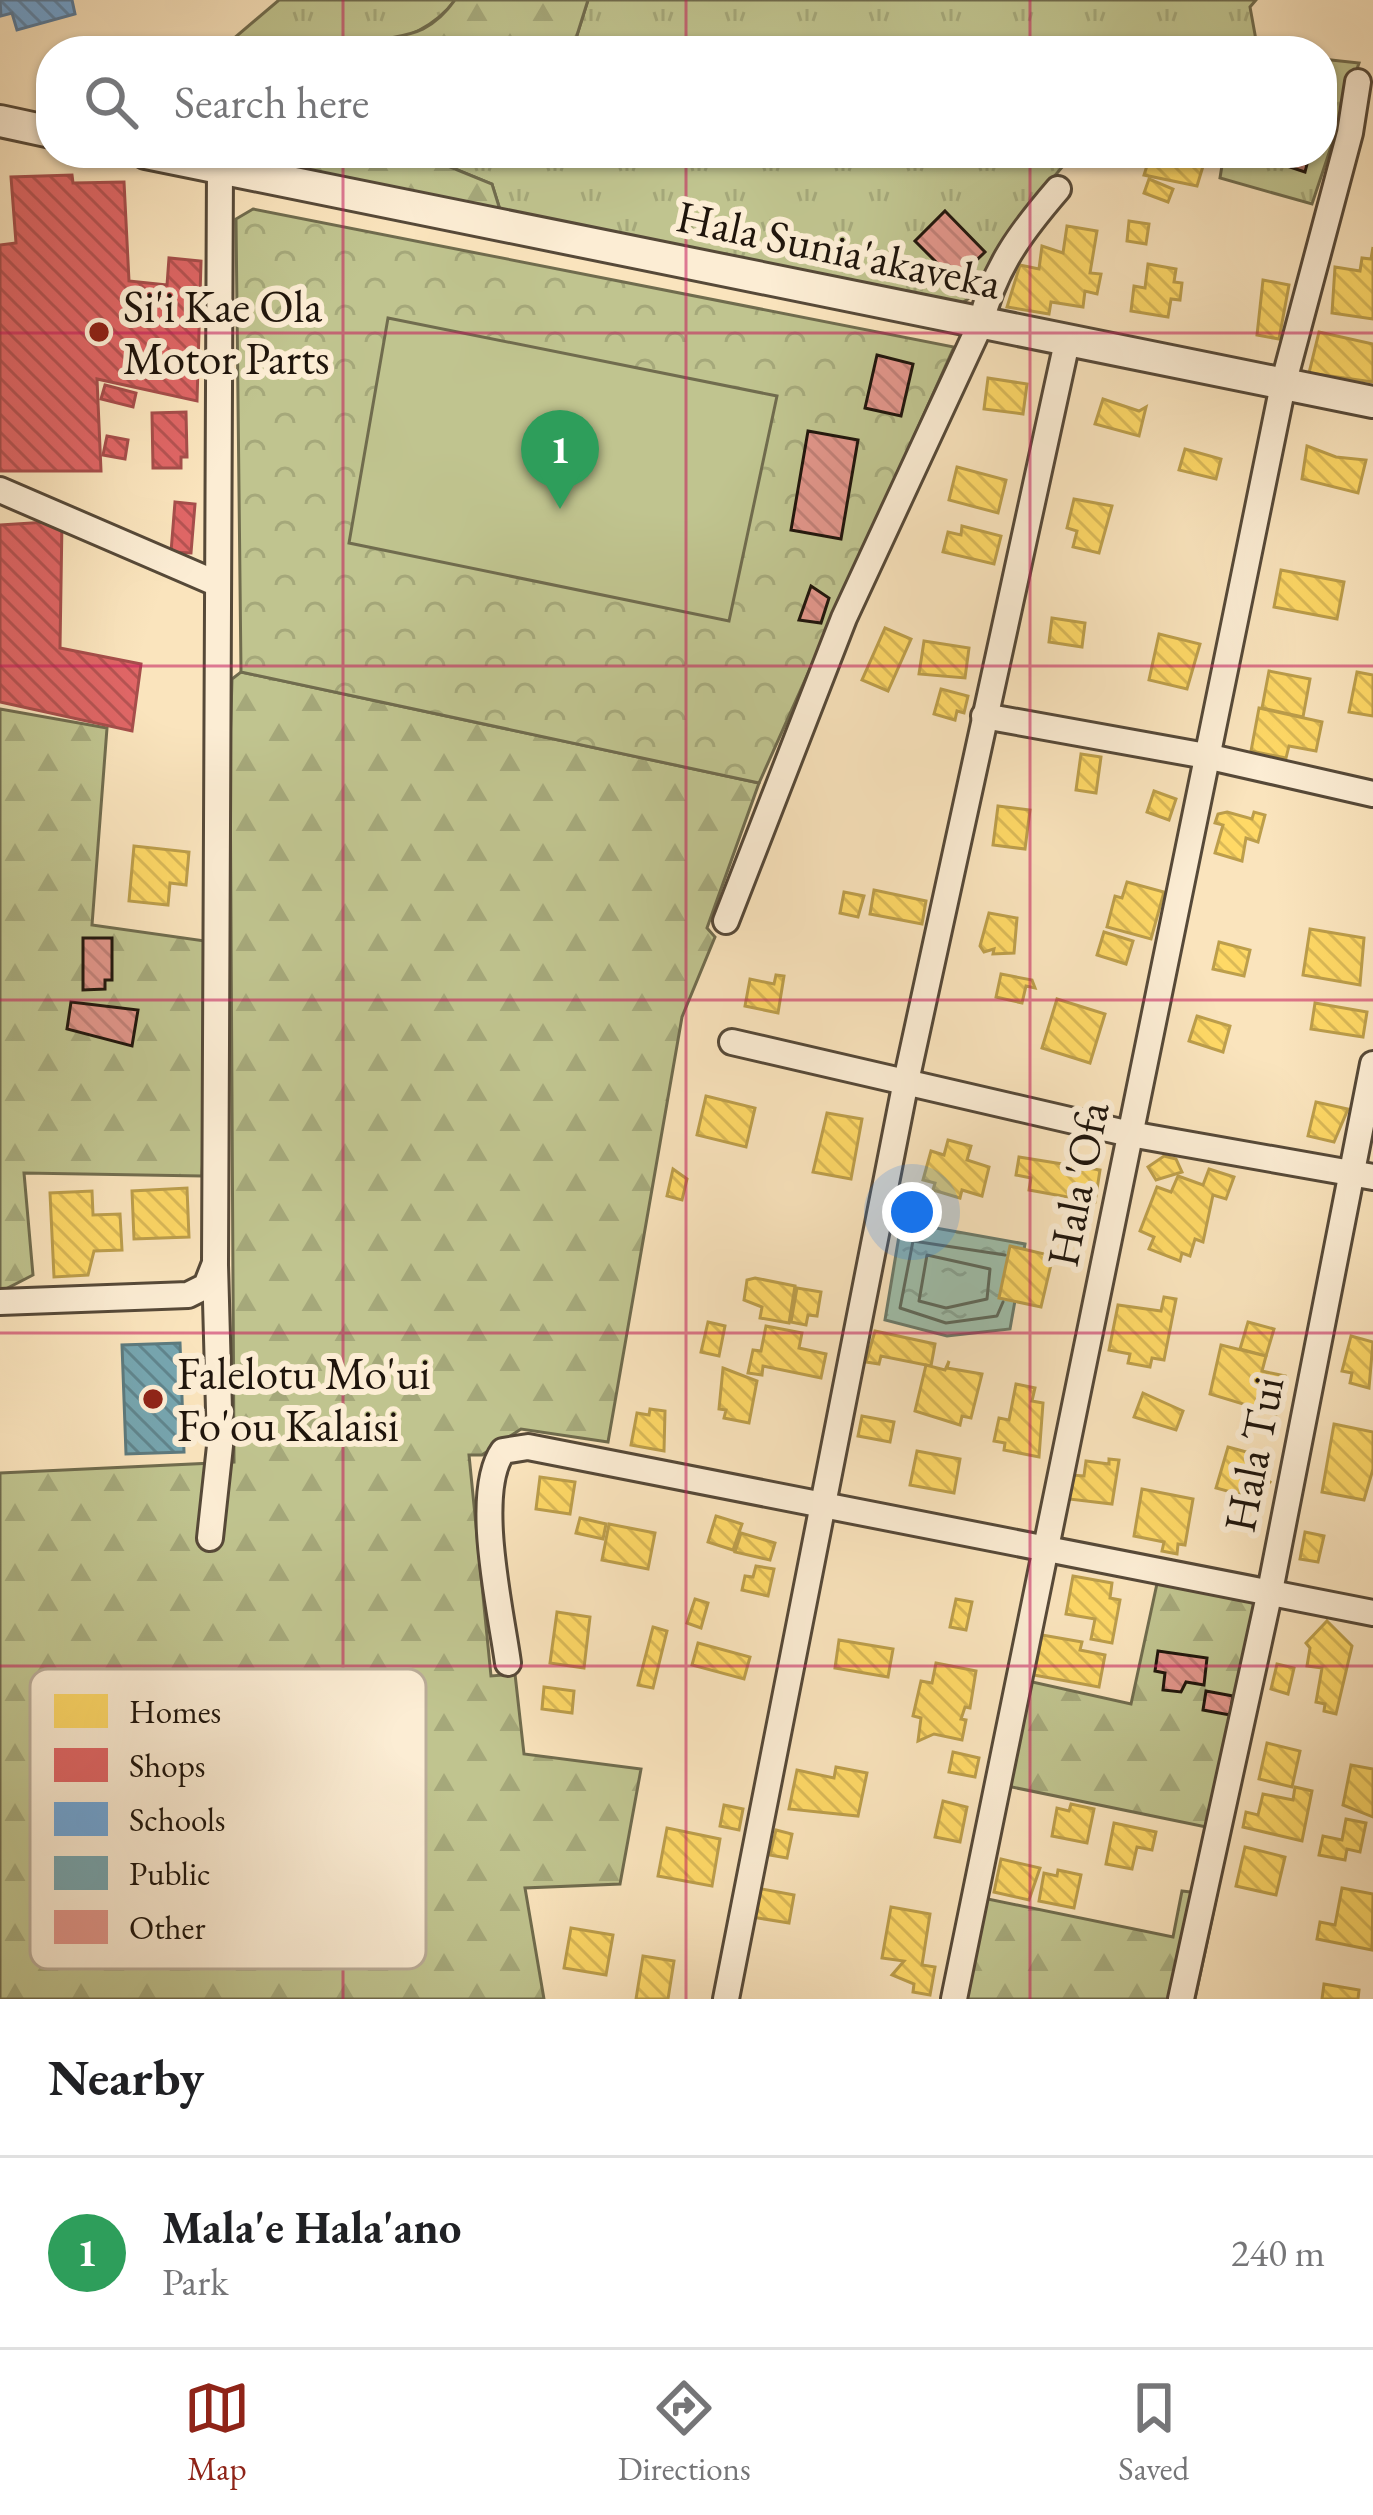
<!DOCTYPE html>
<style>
body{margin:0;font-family:"EB Garamond",serif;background:#f6f6f6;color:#202124}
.you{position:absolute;left:912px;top:1212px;width:42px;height:42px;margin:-30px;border:9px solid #fff;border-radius:50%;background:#1a73e8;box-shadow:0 0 0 18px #1a73e833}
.badge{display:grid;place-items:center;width:78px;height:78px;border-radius:50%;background:#8f2418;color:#fff;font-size:39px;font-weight:700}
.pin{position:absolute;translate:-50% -99px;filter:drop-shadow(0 3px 6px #0008)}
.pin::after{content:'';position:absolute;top:63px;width:42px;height:36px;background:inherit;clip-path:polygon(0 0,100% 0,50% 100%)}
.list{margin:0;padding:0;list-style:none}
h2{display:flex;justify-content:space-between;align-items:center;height:156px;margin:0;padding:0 48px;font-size:51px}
h2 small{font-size:39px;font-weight:400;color:#757577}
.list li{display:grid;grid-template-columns:78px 1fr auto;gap:36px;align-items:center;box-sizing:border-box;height:192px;padding:0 48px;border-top:3px solid #e0e0e0}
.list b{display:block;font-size:45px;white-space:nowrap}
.list p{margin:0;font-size:39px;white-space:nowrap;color:#757577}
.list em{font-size:39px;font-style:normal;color:#757577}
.icon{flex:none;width:66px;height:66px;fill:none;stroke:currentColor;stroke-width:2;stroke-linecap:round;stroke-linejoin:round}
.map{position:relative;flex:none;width:1373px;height:1999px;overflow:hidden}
.search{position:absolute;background:#fff;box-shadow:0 3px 9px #0004;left:36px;right:36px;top:36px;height:132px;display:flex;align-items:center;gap:30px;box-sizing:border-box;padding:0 42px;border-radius:48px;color:#757577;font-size:45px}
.sheet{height:348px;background:#fff}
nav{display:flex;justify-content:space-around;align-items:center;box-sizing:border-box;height:168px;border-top:3px solid #e0e0e0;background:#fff;font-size:33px;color:#757577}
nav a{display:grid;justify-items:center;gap:6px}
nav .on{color:#8f2418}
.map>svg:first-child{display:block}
</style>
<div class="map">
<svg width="1373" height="1999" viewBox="0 0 1373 1999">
<defs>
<pattern id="grass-tufts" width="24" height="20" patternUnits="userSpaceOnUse" patternTransform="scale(3)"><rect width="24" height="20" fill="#c0c48f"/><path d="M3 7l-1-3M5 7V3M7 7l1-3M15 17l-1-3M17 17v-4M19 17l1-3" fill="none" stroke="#a5a87a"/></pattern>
<pattern id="forest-firs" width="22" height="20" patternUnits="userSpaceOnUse" patternTransform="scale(3)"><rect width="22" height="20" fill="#c0c48f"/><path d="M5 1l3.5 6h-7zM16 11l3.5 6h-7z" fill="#a5a87a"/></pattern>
<pattern id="park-crowns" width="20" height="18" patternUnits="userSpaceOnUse" patternTransform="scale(3)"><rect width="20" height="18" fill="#c0c48f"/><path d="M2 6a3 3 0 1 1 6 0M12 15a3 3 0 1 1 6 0" fill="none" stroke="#a5a87a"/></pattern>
<pattern id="water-ripples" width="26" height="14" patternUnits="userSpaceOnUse" patternTransform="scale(3)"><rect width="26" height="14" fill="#9fbfab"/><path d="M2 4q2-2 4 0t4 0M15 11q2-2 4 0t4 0" fill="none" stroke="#88a392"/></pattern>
<pattern id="homes-back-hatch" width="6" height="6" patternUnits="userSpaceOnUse" patternTransform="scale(3)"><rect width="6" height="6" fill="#ffd966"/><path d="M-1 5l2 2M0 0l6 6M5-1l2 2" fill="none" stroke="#dab957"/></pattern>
<pattern id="shops-back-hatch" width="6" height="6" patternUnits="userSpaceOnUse" patternTransform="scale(3)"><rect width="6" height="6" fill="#e06666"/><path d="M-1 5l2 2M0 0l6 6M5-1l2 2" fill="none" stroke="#b55352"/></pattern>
<pattern id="schools-back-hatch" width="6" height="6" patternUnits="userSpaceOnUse" patternTransform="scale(3)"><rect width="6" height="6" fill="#6fa8dc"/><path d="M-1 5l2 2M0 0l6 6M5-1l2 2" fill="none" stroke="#5b88b1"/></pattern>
<pattern id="public-back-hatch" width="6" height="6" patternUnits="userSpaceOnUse" patternTransform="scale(3)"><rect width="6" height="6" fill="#76a5af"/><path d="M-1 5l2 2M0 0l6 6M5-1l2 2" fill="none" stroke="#60858d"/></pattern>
<pattern id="building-back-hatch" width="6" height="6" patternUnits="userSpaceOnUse" patternTransform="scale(3)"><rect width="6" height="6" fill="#e2968b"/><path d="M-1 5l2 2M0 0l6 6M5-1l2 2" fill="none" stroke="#c18077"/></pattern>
</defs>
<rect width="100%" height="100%" fill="#fae4bd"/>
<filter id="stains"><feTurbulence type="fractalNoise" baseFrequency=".00167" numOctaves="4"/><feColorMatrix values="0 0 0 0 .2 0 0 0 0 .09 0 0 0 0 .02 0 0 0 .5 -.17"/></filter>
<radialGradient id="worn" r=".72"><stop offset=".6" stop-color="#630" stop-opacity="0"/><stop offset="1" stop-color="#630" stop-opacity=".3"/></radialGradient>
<g fill="url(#grass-tufts)" stroke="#706c4e" stroke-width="3">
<path d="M279,0H455C408,65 292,51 219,51Z"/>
<polygon points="588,0 1256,0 1250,7 1258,51 572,51"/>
<polygon points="1322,59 1359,63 1312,204 1220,178 1224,153 1322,153"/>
<polygon points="416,153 1074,153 1020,217 977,293 962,303 501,213 492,184"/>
</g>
<g fill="url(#forest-firs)" stroke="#706c4e" stroke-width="3">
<path d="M455,0H588L572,51H347C390,29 421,48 455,0Z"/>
<polygon points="196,153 416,153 492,184 501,213"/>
<polygon points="241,672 759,783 707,928 715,937 682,1017 608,1442 521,1429 482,1455 469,1455 491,1676 515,1674 524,1754 641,1769 620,1884 525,1888 544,1999 0,1999 0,1473 234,1462 230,746 232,679"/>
<polygon points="0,709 107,728 92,925 212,942 202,1176 24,1173 33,1275 0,1292"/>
<polygon points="1158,1579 1249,1597 1257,1610 1211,1828 1007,1786 1028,1681 1131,1704"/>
<polygon points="1182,1891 1217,1895 1195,1999 965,1999 983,1898 1173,1937"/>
</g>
<polygon fill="url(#park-crowns)" stroke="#706c4e" stroke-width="3" points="253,209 954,347 759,783 241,672 236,219"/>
<polygon fill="#c0c48f" stroke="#706c4e" stroke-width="3" points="388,318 777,396 729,621 349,543"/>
<polygon fill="url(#water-ripples)" stroke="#6c7b6b" stroke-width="3" points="930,1227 1025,1244 1010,1329 947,1336 885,1320 900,1230"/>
<g fill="url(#homes-back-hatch)" stroke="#bc9e4b" stroke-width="3">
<polygon points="1151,153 1207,153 1197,186 1144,175"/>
<polygon points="1149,179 1173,189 1168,202 1144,193"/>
<polygon points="1129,221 1149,224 1146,244 1127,241"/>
<polygon points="1067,226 1097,231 1090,273 1101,274 1097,294 1085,291 1083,307 1051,302 1049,314 1007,307 1020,265 1039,269 1042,246 1063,253"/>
<polygon points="1373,247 1373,319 1332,313 1335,267 1360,271 1362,258 1371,259"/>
<polygon points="1148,264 1176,269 1174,282 1182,283 1180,300 1171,299 1168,317 1131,311 1134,286 1145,288"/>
<polygon points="1263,280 1289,285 1279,339 1257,335"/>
<polygon points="1319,332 1373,344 1373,382 1309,373"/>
<polygon points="988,378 1027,384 1023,414 984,409"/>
<polygon points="1103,399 1139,411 1146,407 1139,436 1095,424"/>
<polygon points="1307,446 1336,457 1366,460 1358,493 1302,479"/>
<polygon points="1185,449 1221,459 1216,479 1179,470"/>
<polygon points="957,467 1006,480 998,513 949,500"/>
<polygon points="1074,499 1112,506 1099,553 1073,547 1077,531 1067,528"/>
<polygon points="962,526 1001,536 994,564 943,552 948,532 961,535"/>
<polygon points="1281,570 1344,582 1337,619 1274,607"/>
<polygon points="1052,618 1085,623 1082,647 1049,642"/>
<polygon points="885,628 911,639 888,691 862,680"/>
<polygon points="1159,634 1200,644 1187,689 1149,680"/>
<polygon points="924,641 969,648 965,678 919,674"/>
<polygon points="1269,671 1310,679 1303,717 1262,708"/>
<polygon points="1357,672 1373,675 1373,716 1349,712"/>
<polygon points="941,689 968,696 964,713 957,711 955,720 934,714"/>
<polygon points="1259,708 1322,722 1316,751 1289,746 1286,758 1251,751"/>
<polygon points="1081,754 1101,757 1096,793 1076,790"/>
<polygon points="1154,791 1176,799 1169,820 1147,812"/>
<polygon points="998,806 1030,810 1025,849 993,845"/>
<polygon points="1227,812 1252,819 1254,812 1265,815 1258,842 1246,838 1242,861 1215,853 1223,825 1215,823 1218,814"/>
<polygon points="134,846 189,852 186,885 170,883 168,905 129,901"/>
<polygon points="1127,882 1164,892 1151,939 1107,927 1115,896 1122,898"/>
<polygon points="874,890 926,901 922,924 870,914"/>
<polygon points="844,892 864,896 858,917 840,913"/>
<polygon points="989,913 1017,918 1014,953 993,954 994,949 984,952 980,946"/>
<polygon points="1310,929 1364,938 1360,985 1303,975"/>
<polygon points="1104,932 1133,941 1126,964 1097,955"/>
<polygon points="1219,942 1250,950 1244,976 1213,969"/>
<polygon points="1001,974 1032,980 1035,988 1026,986 1022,1003 996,997"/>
<polygon points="776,975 784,976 778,1013 745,1006 750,979 774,984"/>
<polygon points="1057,999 1105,1014 1090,1063 1042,1048"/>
<polygon points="1315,1003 1367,1012 1363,1037 1311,1029"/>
<polygon points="1197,1016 1230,1026 1223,1052 1189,1041"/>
<polygon points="706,1096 755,1108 746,1147 697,1135"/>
<polygon points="1316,1102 1348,1109 1334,1142 1308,1136"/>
<polygon points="827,1113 862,1119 851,1179 813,1172"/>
<polygon points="948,1140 971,1146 967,1160 989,1167 982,1196 962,1190 960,1198 933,1190 935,1183 923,1180 931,1151 944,1155"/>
<polygon points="1164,1156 1176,1159 1182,1172 1156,1180 1148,1167"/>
<polygon points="1019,1157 1100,1170 1095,1202 1029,1190 1031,1178 1016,1175"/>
<polygon points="673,1169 687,1179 682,1200 667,1196"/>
<polygon points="1209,1169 1234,1177 1226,1199 1213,1195 1203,1242 1195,1239 1190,1256 1182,1253 1180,1261 1149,1249 1154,1237 1140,1231 1157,1187 1171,1192 1178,1176 1203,1185"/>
<polygon points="187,1188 189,1237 134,1239 132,1191"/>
<polygon points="92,1191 93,1215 120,1214 122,1250 94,1251 88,1275 54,1277 50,1193"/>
<polygon points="1010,1246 1053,1256 1041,1307 999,1298"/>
<polygon points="755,1278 795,1286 789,1323 760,1318 762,1307 744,1300 747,1280"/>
<polygon points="797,1288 821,1292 817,1316 808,1315 806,1325 791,1322"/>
<polygon points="1164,1297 1176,1299 1164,1360 1152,1358 1150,1367 1128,1363 1130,1354 1109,1350 1118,1305 1161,1311"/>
<polygon points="708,1322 725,1326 719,1356 701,1352"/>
<polygon points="1248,1322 1274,1329 1266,1356 1240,1349"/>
<polygon points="766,1326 802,1333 799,1348 826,1354 821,1378 763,1366 762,1375 748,1373 753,1350 761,1351"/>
<polygon points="875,1331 935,1344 931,1366 881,1356 879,1364 866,1362"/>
<polygon points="1351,1336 1373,1342 1369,1388 1350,1383 1352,1373 1342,1371"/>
<polygon points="1221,1345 1266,1356 1262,1371 1285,1376 1276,1414 1210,1394"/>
<polygon points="949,1361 947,1368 982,1374 971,1418 962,1416 960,1425 915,1411 926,1365 945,1370"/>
<polygon points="723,1368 757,1381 749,1423 724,1418 726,1410 719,1409"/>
<polygon points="1016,1384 1035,1388 1032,1401 1043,1403 1039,1457 1004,1450 1005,1443 994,1441 999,1418 1009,1420"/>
<polygon points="1143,1393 1183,1411 1176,1430 1134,1417"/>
<polygon points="650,1409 665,1411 664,1451 631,1445 637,1413 649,1415"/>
<polygon points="862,1416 894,1422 890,1442 858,1436"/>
<polygon points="1334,1424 1373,1432 1373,1469 1364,1500 1322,1492"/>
<polygon points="1228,1447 1265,1457 1260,1473 1270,1482 1264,1489 1256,1486 1253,1498 1216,1488"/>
<polygon points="917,1451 960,1459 954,1493 910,1485"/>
<polygon points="1109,1459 1119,1460 1112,1504 1069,1499 1072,1475 1084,1476 1086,1461 1109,1464"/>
<polygon points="540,1477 575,1482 570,1514 536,1509"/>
<polygon points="1142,1489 1193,1499 1185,1545 1178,1544 1177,1554 1162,1551 1164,1542 1134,1536"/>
<polygon points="716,1516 742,1524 733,1550 708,1542"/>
<polygon points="580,1518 606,1524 603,1539 576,1533"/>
<polygon points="609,1524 655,1533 648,1569 602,1560"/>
<polygon points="1305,1532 1324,1536 1318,1562 1300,1559"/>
<polygon points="741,1533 775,1543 770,1560 735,1552"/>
<polygon points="756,1566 774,1569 768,1596 742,1590 745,1576 753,1577"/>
<polygon points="1073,1576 1112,1583 1110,1598 1120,1600 1112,1643 1091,1639 1095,1619 1066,1614"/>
<polygon points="695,1599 708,1603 701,1628 687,1623"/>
<polygon points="956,1599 972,1602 966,1630 950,1627"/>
<polygon points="557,1612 590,1617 584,1668 550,1663"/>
<polygon points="1327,1621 1352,1646 1336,1714 1324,1711 1325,1704 1316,1702 1322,1668 1307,1666 1310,1648 1306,1643"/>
<polygon points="653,1627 667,1631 653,1688 638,1685"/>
<polygon points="1042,1635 1082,1642 1080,1650 1105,1655 1099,1687 1034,1675"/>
<polygon points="839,1640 893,1649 888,1677 835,1668"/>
<polygon points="698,1643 750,1657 744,1679 692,1665"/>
<polygon points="936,1663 976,1671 970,1708 965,1707 961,1719 966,1720 962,1740 934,1734 918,1741 921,1718 913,1716 921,1681 932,1683"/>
<polygon points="1277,1664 1294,1668 1288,1694 1271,1689"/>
<polygon points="544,1687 574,1691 572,1713 542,1709"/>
<polygon points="1267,1743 1300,1751 1292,1787 1259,1779"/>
<polygon points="953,1752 979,1758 975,1777 949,1772"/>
<polygon points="1351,1765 1373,1769 1373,1817 1343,1805"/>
<polygon points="836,1767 867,1773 858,1816 789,1809 797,1770 834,1778"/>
<polygon points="1295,1787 1312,1791 1302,1841 1243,1827 1246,1812 1258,1815 1263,1794 1293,1800"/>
<polygon points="943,1801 967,1807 960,1842 935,1837"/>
<polygon points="1071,1804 1094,1809 1087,1843 1052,1836 1057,1808 1069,1811"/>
<polygon points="724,1805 743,1809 739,1830 720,1826"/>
<polygon points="1346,1819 1366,1823 1360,1852 1347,1849 1345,1860 1319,1855 1323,1836 1342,1840"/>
<polygon points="1114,1823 1156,1832 1152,1850 1137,1847 1132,1869 1106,1864"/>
<polygon points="667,1828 720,1839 712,1886 658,1876"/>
<polygon points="776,1830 792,1834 787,1858 770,1855"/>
<polygon points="1245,1847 1285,1857 1276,1895 1236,1886"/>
<polygon points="1001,1859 1040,1868 1029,1900 994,1892"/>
<polygon points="1058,1870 1081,1875 1074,1908 1039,1901 1044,1873 1057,1876"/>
<polygon points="757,1888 794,1895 789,1923 752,1917"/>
<polygon points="1342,1888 1373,1894 1372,1950 1317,1939 1320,1922 1335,1925"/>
<polygon points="891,1907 930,1914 922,1965 935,1967 930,1995 913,1992 914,1984 892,1975 904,1961 882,1958"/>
<polygon points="571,1928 613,1935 606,1975 564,1968"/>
<polygon points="643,1956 674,1961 668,1999 636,1999"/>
<polygon points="1324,1984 1359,1990 1358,1999 1322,1999"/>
</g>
<g fill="url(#shops-back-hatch)" stroke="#a64e4b" stroke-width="3">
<polygon points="72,175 73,183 124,182 129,281 167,285 169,258 201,261 197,401 97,379 101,471 0,471 0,245 16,243 11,177"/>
<polygon points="105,385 136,393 133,407 101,399"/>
<polygon points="186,412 187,457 181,457 181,468 153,468 152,413"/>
<polygon points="107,436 128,440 125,459 103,455"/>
<polygon points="175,502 195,504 191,553 171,552"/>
<polygon points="62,521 60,648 141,664 132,731 0,702 0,525"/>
</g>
<polygon fill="url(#schools-back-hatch)" stroke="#577c9e" stroke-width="3" points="0,0 72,0 75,14 17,30 12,13 1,16"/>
<polygon fill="url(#public-back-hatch)" stroke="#5c7a7e" stroke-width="3" points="180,1343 184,1452 126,1454 122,1345"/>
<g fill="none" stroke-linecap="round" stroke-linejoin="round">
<g stroke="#5f6a5c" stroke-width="3">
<polygon points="927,1255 990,1269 987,1299 946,1308 919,1301"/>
<polyline points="1003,1302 997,1316 946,1323 900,1308 913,1241 1005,1255"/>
</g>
</g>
<g fill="url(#building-back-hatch)" stroke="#1f150c" stroke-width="3">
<polygon points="1268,153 1308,160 1305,172 1266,159"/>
<polygon points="945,211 985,252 955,281 915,241"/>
<polygon points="877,355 913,364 901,416 865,408"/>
<polygon points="808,431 858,440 841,539 791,530"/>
<polygon points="811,586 829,598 821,623 799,620"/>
<polygon points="83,938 112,938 112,980 105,980 105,989 83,990"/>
<polygon points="71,1002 138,1010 132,1046 67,1029"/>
<polygon points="1158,1651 1207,1658 1204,1685 1186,1682 1181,1692 1163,1690 1165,1673 1155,1671"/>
<polygon points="1206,1691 1233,1696 1230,1715 1203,1710"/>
</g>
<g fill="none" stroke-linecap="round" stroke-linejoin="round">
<g stroke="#564938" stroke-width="30">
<g id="minor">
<polyline points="0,490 218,584"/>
<polyline points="984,716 1206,756 1373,794"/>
<path d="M726,921L844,618L981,323C994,268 1021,232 1058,189"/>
<polyline points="732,1042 1130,1134 1373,1177"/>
<polyline points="0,1302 188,1295 206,1286 215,1263 220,169"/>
<polyline points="210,1538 220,1446 215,1265"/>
<path d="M508,1663C501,1611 473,1493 503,1451L528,1447L1373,1613"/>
<polyline points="726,1999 905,1086 1067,342"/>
<polyline points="954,1999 1283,385 1350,133 1358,82"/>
<polyline points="1181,1999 1270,1591 1373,1064"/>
</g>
</g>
<g stroke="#564938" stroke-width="36">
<g id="tertiary">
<polyline points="0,121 51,132"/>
<polyline points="146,153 1373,402"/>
</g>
</g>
<use href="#minor" stroke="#fcedd4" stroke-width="24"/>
<use href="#tertiary" stroke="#fcedd4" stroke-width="30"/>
</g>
<path fill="none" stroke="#c2185b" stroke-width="3" stroke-opacity="0.55" d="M343,0V51M686,0V51M1030,0V51M343,153V1999M686,153V1999M1030,153V1999M0,333H1373M0,666H1373M0,1000H1373M0,1333H1373M0,1666H1373"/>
<g fill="#8f2418" stroke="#fcedd4" stroke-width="4.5">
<circle cx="99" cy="332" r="12"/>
<circle cx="153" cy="1399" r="12"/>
</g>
<g text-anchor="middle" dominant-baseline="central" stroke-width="12" stroke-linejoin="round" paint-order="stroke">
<g font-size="45" fill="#1f150c" stroke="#fcedd4">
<text transform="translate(839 249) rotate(12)">Hala Sunia'akaveka</text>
<text transform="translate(1077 1184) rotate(-79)">Hala 'Ofa</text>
<text transform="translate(1253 1454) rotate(-79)">Hala Tui</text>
</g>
<g font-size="45" fill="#1f150c" stroke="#fcedd4" text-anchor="start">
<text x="123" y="306">Si'i Kae Ola<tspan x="123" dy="52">Motor Parts</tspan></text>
<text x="177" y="1373">Falelotu Mo'ui<tspan x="177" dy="52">Fo'ou Kalaisi</tspan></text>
</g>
</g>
<rect x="30" y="1669" width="396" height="300" rx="18" fill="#fcedd4" stroke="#baac98" stroke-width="3"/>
<rect x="54" y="1694" width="54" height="34" fill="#ffd966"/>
<rect x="54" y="1748" width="54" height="34" fill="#e06666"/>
<rect x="54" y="1802" width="54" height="34" fill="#6fa8dc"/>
<rect x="54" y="1856" width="54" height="34" fill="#76a5af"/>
<rect x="54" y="1910" width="54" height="34" fill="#e2968b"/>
<g font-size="33" fill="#1f150c">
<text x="129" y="1723">Homes</text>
<text x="129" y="1777">Shops</text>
<text x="129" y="1831">Schools</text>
<text x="129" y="1885">Public</text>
<text x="129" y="1939">Other</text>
</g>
<rect width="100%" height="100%" filter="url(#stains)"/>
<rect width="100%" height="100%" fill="url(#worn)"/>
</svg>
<div class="you"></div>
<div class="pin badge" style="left:560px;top:509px;background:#2e9e5b">1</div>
<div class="search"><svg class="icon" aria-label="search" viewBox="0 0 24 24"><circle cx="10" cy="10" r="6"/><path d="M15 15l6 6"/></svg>Search here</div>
</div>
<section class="sheet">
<h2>Nearby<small></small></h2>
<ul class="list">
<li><span class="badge" style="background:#2e9e5b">1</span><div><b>Mala'e Hala'ano</b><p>Park</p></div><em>240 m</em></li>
</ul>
</section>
<nav>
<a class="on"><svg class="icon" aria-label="map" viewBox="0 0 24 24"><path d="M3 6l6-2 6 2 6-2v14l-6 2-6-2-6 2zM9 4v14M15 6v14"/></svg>Map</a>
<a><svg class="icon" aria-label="directions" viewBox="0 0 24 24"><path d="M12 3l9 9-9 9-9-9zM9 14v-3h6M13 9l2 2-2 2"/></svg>Directions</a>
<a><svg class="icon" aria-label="saved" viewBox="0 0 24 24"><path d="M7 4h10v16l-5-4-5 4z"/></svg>Saved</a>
</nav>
